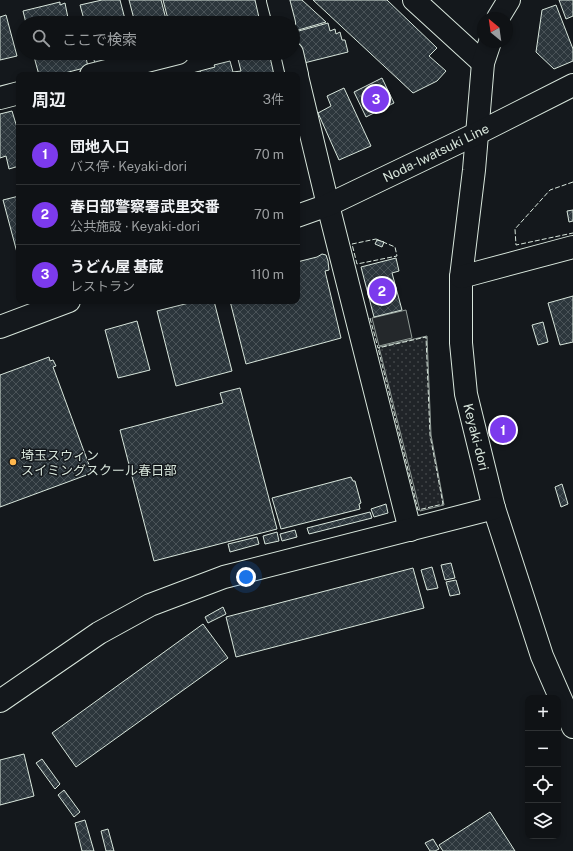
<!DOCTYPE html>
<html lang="ja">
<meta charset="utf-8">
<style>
body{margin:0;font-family:"Public Sans","Noto Sans JP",sans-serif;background:#1d2022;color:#f1f3f6}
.controls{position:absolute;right:12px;bottom:12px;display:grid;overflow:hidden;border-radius:8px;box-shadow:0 2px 6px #0003}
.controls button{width:36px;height:36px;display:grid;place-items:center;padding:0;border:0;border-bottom:1px solid #2f3234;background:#0f1215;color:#f1f3f6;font:20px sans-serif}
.compass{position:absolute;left:477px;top:12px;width:36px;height:36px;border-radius:50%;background:#0f1215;box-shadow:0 2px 6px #0003;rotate:331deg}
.you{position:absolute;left:246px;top:577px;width:14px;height:14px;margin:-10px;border:3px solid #fff;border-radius:50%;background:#1a73e8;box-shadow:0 0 0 6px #1a73e833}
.badge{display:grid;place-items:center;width:26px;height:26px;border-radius:50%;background:#7c3aed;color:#fff;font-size:13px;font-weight:700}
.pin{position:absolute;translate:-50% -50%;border:2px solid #fff;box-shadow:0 1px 4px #0006}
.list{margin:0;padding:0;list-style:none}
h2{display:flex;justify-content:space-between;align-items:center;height:52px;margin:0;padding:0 16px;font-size:17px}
h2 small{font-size:13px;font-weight:400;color:#9b9ea0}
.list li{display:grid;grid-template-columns:26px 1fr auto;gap:12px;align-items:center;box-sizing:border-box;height:60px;padding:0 16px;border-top:1px solid #2f3234}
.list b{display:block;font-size:15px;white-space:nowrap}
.list p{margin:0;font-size:13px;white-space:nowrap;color:#9b9ea0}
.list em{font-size:13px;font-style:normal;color:#9b9ea0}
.icon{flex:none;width:22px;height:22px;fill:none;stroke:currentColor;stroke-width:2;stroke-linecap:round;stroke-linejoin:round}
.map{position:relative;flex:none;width:573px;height:851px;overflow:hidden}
.search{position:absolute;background:#0f1215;box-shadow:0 2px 6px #0003;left:16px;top:16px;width:284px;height:44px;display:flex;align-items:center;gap:10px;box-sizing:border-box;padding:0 14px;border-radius:22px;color:#9b9ea0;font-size:15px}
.panel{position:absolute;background:#0f1215;box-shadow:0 2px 6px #0003;left:16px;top:72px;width:284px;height:232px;border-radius:8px}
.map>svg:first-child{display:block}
</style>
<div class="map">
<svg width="573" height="851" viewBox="0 0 573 851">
<defs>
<pattern id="grass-dots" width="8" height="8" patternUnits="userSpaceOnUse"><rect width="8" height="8" fill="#202428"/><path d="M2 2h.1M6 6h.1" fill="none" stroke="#404447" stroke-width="1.8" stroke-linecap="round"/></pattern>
<pattern id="building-cross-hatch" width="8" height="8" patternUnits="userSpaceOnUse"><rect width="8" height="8" fill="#2c363c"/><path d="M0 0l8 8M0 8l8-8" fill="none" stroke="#4a5358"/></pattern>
</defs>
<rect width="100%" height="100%" fill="#14181c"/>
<polygon fill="url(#grass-dots)" stroke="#939e99" points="427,336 431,435 444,505 420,511 379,347"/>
<polygon fill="#24282b" stroke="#939e99" points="406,310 412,338 379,346 372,318"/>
<g fill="url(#building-cross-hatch)" stroke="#d8e6dc">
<polygon points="102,0 120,0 126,23 85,23 80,5"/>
<polygon points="129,0 161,0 167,23 135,23"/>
<polygon points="163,0 255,0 260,22 255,23 169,23"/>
<polygon points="288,0 302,0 326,22 295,31"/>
<polygon points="313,0 387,0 437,48 429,56 446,71 437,81 413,93"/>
<polygon points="559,0 573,0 573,16 566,19"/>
<polygon points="60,2 60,5 65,3 68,18 64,20 64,23 26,23 23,11"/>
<polygon points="556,5 573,49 573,61 554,69 536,52 542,10"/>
<polygon points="6,15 17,56 0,60 0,17"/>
<polygon points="328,23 330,31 335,29 336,34 340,32 342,40 345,40 348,52 304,63 295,32"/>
<polygon points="33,53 85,53 88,67 57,75 39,75"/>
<polygon points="92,53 137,53 96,67"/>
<polygon points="259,53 263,53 270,57 274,75 201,75 200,71 215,67 214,65 230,61 233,72 241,71 238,59"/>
<polygon points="200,71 201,75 185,75"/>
<polygon points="382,78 394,103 366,117 354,92"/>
<polygon points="344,88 371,146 339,160 318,113 331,106 327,96"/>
<polygon points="12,111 19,134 19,166 9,169 6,156 0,158 0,114"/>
<polygon points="19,196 19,260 3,200"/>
<polygon points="573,210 573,221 569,222 567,211"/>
<polygon points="377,240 384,242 382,247 375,244"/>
<polygon points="322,254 326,255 328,261 329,270 325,271 341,338 246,364 230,301 297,301 297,262 317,257"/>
<polygon points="396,258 399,271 392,273 402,310 374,317 361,267"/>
<polygon points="573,296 573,342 560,345 548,303"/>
<polygon points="197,301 214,301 232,371 176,386 157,311"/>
<polygon points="137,321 150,370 118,378 105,330"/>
<polygon points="543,322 548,342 538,345 532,325"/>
<polygon points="49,357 50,361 53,360 56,366 53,367 92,473 0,507 0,375"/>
<polygon points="240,388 277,529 154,561 120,430 223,403 220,393"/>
<polygon points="351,477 353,481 355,481 361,503 359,504 360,509 281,529 272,498"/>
<polygon points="562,484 568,504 561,507 555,487"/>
<polygon points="386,504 388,513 374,517 371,509"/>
<polygon points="370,512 372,518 309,534 307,528"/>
<polygon points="295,530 297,537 282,541 280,534"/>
<polygon points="277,532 279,541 265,544 263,536"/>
<polygon points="257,537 259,544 230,552 228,544"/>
<polygon points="451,563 455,578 445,580 441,565"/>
<polygon points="432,567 438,588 427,590 421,570"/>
<polygon points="413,568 424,608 236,657 226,617"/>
<polygon points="456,580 460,594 450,596 446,582"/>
<polygon points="223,607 226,614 208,623 205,617"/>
<polygon points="203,624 228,658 76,767 52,733"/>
<polygon points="24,754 34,796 0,805 0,760"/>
<polygon points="42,759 60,784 55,789 36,763"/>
<polygon points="64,790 80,812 74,817 58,795"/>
<polygon points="490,812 515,851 443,851 439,845"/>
<polygon points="85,820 94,851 82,851 75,823"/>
<polygon points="108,829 114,851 106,851 101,831"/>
<polygon points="433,839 439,849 435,851 430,851 425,843"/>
</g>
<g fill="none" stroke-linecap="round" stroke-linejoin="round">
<g stroke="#d8e6dc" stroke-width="24">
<g id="minor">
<polyline points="278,0 284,23"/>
<polyline points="414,0 483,63"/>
<polyline points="498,18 509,0"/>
<polyline points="490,42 483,63 474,170 461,277 461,343 466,394 494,508 542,656 573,727"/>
<polyline points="292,53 297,75"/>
<polyline points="91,75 178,53"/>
<polyline points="297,76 328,205 410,530"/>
<polyline points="0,98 19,93"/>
<polyline points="461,277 573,247"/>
<polyline points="0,701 99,633 150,605 224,577 494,508"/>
</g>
</g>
<g stroke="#d8e6dc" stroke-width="24">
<g id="major">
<polyline points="297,216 328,205 478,133 573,85"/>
<polyline points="0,327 69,301"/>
</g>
</g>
<use href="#minor" stroke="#14181c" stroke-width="22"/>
<use href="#major" stroke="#14181c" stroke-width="22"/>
<g stroke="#d8e6dc" stroke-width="1" stroke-dasharray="5 2" stroke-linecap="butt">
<polyline points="573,182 550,190 515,229 516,245 573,233"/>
<polygon points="376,239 395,247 397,256 357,264 352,244"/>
<polyline points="370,318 378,348 426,337 430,435 443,504 418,510 378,348"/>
</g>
</g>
<circle fill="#ffb74d" stroke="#14181c" stroke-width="1.5" cx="13" cy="462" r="4"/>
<g text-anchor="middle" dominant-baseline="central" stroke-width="3" stroke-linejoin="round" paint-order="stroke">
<g font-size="13" fill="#d8e6dc" stroke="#14181c">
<text transform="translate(436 153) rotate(-26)">Noda-Iwatsuki Line</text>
<text transform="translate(476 437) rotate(76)">Keyaki-dori</text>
</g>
<g font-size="13" fill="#d8e6dc" stroke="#14181c" text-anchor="start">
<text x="21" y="455">埼玉スウィン<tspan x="21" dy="15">スイミングスクール春日部</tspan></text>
</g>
</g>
</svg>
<div class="controls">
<button>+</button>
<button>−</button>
<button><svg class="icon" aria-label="locate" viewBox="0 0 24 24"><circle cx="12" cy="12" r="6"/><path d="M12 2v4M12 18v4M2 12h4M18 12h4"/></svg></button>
<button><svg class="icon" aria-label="layers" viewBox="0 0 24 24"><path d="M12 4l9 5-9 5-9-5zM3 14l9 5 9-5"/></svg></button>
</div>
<svg class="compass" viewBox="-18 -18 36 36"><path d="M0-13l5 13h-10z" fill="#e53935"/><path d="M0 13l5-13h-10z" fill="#9b9ea0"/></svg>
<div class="you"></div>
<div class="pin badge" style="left:503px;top:430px">1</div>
<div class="pin badge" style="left:382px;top:291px">2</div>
<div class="pin badge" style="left:376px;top:99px">3</div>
<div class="search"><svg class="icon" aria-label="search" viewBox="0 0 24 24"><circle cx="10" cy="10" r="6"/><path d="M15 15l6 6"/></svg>ここで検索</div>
<section class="panel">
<h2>周辺<small>3件</small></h2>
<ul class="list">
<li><span class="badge">1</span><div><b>団地入口</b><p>バス停 · Keyaki-dori</p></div><em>70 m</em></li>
<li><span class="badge">2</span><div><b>春日部警察署武里交番</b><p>公共施設 · Keyaki-dori</p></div><em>70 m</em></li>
<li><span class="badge">3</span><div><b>うどん屋 基蔵</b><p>レストラン</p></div><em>110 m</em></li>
</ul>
</section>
</div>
